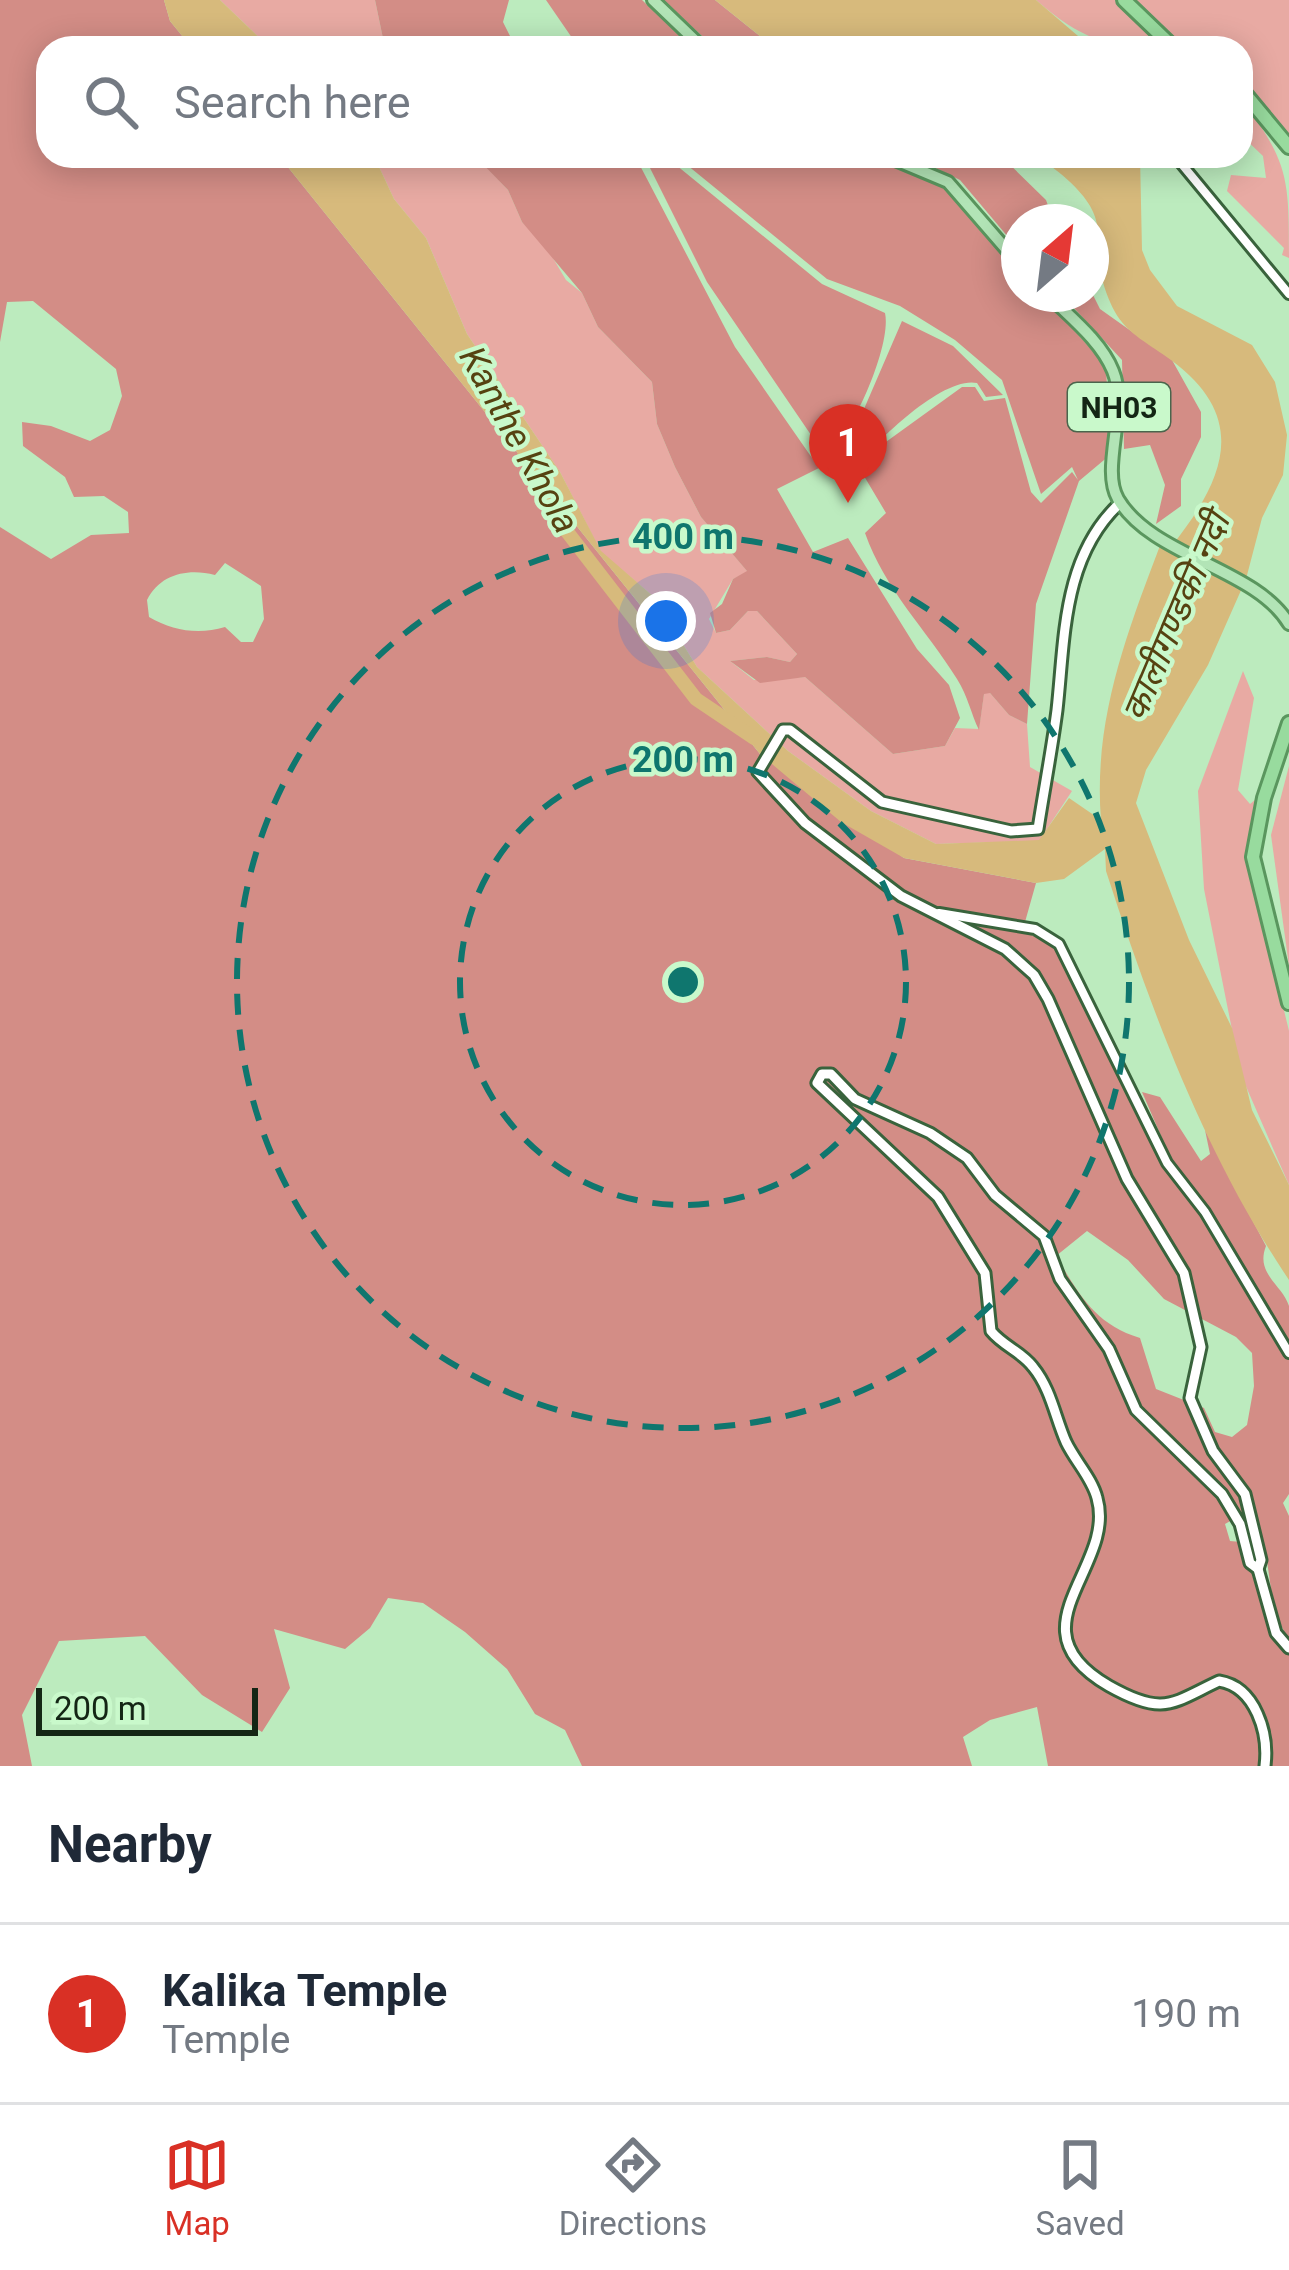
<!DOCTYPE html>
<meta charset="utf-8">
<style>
body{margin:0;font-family:Roboto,"Noto Sans Devanagari",sans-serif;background:#f6f6f7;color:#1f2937}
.compass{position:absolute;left:1001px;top:204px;width:108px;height:108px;border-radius:50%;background:#fff;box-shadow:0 6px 30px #0003;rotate:28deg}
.scale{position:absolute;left:36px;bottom:30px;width:222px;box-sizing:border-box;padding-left:12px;border:6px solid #142615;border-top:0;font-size:33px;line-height:42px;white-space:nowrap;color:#142615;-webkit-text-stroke:9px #c9f9cb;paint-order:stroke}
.you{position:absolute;left:666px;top:621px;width:42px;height:42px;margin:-30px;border:9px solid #fff;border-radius:50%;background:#1a73e8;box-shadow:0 0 0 18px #1a73e833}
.badge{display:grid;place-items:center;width:78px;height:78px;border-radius:50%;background:#d93025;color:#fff;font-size:39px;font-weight:700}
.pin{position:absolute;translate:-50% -99px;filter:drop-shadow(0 3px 6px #0008)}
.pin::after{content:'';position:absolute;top:63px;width:42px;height:36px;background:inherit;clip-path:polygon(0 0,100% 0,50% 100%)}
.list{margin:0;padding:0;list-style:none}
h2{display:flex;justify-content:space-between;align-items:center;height:156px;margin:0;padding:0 48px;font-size:51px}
h2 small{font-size:39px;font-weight:400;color:#747a83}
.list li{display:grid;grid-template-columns:78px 1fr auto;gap:36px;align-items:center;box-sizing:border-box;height:180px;padding:0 48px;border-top:3px solid #e0e1e3}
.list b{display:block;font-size:45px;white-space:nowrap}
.list p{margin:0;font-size:39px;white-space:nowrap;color:#747a83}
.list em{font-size:39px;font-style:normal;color:#747a83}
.icon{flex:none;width:66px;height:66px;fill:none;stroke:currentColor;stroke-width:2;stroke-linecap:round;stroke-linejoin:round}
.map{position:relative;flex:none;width:1289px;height:1766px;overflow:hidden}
.search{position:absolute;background:#fff;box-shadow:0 6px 30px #0003;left:36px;right:36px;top:36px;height:132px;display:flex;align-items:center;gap:30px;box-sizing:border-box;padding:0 42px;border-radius:36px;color:#747a83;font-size:45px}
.sheet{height:336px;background:#fff}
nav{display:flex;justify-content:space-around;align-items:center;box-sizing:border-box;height:168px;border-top:3px solid #e0e1e3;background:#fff;font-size:33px;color:#747a83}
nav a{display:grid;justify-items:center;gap:6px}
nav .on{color:#d93025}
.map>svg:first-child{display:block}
</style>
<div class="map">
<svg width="1289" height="1766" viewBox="0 0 1289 1766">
<rect width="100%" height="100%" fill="#bcebbe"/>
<g fill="#e8aaa3">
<polygon points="220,0 375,0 385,48 270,48"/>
<path d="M1036,0H1115L1166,48C1107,48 1081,39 1036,0Z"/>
<polygon points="1132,0 1289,0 1289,140 1241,84 1241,48 1184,48"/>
<path d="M1241,99C1289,162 1289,179 1289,258L1282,255L1284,248L1227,191L1231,175L1266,178L1263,156L1241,135Z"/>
<polygon points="374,156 478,158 508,190 522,222 544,243 566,280 582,293 598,327 652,382 657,424 675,467 701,517 748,572 733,579 709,619 716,633 730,630 748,611 757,611 797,654 790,662 767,657 730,661 754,680 805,677 893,754 945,746 955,728 979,729 984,693 990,693 1009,715 1027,724 1030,767 1072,791 1039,841 936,844 871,811 788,751 697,667 654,597 601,552 560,472 467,334 426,238 394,199"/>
<polygon points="1243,671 1254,698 1238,790 1250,804 1261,795 1248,862 1289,1031 1289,1185 1241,1075 1204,889 1198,791"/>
<polygon points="1289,766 1289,966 1271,835"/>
</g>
<g fill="#d38d86" fill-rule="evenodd">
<path d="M0,0H164L170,21L192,48H48V156H279L760,754L904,858L1036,883L1025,922L1029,934L1057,946L1172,1175L1206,1219L1289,1358V1494L1283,1503L1289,1516V1642L1274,1610L1267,1561L1221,1487L1213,1493L1232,1520L1225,1524L1230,1541L1241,1542L1273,1636L1289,1654V1766H1048L1037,1707L990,1720L963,1737L972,1766H582L565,1730L535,1714L507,1669L465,1632L423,1603L388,1598L370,1628L345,1649L274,1629L290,1688L262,1732L202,1695L145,1636L59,1641L22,1715L32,1766H0V527L51,559L91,535L129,533L128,512L104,496L74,497L65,477L23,446L22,422L51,426L90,441L110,430L122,396L116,369L33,301L7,302L0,342ZM225,563L261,586L264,619L253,642H241L225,627C199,635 173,631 149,617L147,600C160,574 188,568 215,575ZM1087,1231L1128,1260L1164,1299L1236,1337L1252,1353L1254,1386L1247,1425L1232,1437L1215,1432L1204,1408L1156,1389L1140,1338C1095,1324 1080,1296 1056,1256Z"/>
<polygon points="375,0 509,0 503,22 514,44 540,40 552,48 385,48"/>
<polygon points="546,0 642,0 692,48 579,48"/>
<polygon points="663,0 715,0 775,48 715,48"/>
<polygon points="475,156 635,156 735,347 819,468 777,489 813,552 848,538 917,649 949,685 960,718 945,746 893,754 805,677 760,683 730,661 767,657 790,662 797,654 757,611 748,611 730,630 716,633 710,613 722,604 733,579 747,571 701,517 675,467 657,424 652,382 598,327 582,293 522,222 508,190"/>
<path d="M644,156H665L822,284L885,313C892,345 852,436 826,457L707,282Z"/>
<path d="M676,156C748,156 890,137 946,188C973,212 994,245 1019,271V294H1042L1106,366L1110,455L1079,481L1036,604L1027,724L1009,715L990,693L984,694L979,730C971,714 968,696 957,679C926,629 885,590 865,533L886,513L861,471L872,452L962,387H975L984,401L1005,398L1031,492L1041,503L1072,472L1078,480L1072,467L1041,494L1002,380L955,340L900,306L827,279Z"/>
<polygon points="911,156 1001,156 1046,200 1054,222 1019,222 1019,250 960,180"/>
<polygon points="1091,291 1100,309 1172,360 1201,412 1201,437 1181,479 1181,506 1156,524 1165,485 1150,445 1124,449 1122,360 1061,294"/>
<path d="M902,321L953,346L1003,395L986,397L977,383C942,376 874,443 854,470L839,473L828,460L848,446Z"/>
<path d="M1142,1092L1160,1097L1201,1161L1210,1154L1205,1130L1266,1246C1255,1274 1282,1284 1289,1306C1289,1317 1289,1335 1289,1346L1174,1166Z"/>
</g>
<g fill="#d7ba7c">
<polygon points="164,0 220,0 270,48 192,48 170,21"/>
<polygon points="715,0 1036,0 1092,48 775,48"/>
<path d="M279,156H374L394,199L426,238L467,334L560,472L601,551L654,597L697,667L788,751L871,811L936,844L1039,840L1069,798L1101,820C1093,721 1126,635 1161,543L1170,548C1224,481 1251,419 1171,360C1151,345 1127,334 1115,312C1075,236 1136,225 1037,156H1140L1142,250L1150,270L1177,306L1252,345L1275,382L1287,435L1283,475L1262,518L1246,579L1208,665L1146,770L1136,803L1189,940L1232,1028L1252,1110L1289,1185V1280C1205,1155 1152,1013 1106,871L1105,849L1064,879L1036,883L904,858L841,822L760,754Z"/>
</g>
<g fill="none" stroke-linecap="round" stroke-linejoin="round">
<polyline stroke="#d7ba7c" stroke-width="14" points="524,456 565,529 696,699 754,738"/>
<g stroke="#39633c" stroke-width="14">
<g id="minor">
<polyline points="1175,156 1289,294"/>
<polyline points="939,913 1035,929 1059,944 1167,1163 1205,1212 1289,1353"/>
</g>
</g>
<g stroke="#39633c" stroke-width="15">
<polyline id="tertiary" points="1258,1569 1276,1633 1289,1648"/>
</g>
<g stroke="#39633c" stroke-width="15">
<path id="secondary" d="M1120,503C1062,557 1065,638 1057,710C1052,749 1044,790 1038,829L1011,831L882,802L790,730H783L758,772L805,823L901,896L1005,949L1034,975L1048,999L1127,1179L1184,1273L1201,1347L1190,1398L1213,1451L1245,1494L1261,1560L1258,1569L1250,1563L1240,1524L1222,1494L1136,1410L1109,1349L1060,1279L1044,1236L995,1195L967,1158L930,1133L855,1099L831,1074H822L817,1083L938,1197L985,1273L991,1331C1003,1346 1022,1352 1033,1367C1051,1389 1055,1417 1066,1442C1075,1461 1092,1478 1097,1498C1117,1568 1008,1628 1109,1686C1164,1717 1172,1703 1219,1681C1256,1687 1269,1734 1265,1766"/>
</g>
<g stroke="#5a965e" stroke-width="16">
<g id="primary">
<polyline points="653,0 703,48"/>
<polyline points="886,156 948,182 1019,264"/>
<path d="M1047,294C1070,317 1101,341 1113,371C1129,410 1100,468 1118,499C1152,557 1256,568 1289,624"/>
</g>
</g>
<g stroke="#5a965e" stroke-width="18">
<g id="trunk">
<polyline points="1124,0 1174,48"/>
<polyline points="1241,89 1289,147"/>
<polyline points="1289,723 1264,798 1253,857 1289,1003"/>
</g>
</g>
<use href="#minor" stroke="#fff" stroke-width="8"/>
<use href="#tertiary" stroke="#fff" stroke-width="9"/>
<use href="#secondary" stroke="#fff" stroke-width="9"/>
<use href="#primary" stroke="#b2e4b6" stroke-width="10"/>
<use href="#trunk" stroke="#98db9e" stroke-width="12"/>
</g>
<g fill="none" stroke="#0f766e" stroke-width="6" stroke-dasharray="21 15">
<circle cx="683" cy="982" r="223"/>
<circle cx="683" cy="982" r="446"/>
</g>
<g text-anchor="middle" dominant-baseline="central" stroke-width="9" stroke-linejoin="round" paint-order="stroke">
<rect fill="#c9f9cb" stroke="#4a654c" stroke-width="3" x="1068" y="383" width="102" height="48" rx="9"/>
<g font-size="30" font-weight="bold" fill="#142615">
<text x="1119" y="407">NH03</text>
</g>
<g font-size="36" font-style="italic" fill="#564211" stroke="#c9f9cb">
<text transform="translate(519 440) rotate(61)">Kanthe Khola</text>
<text transform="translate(1176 617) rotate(-67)">कालीगण्डकी नदी</text>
</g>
</g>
<circle cx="683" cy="982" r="18" fill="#0f766e" stroke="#c9f9cb" stroke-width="6"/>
<g font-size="36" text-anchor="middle" font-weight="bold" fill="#0f766e" stroke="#c9f9cb" stroke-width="9" stroke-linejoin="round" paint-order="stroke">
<text x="683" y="549">400 m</text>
<text x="683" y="772">200 m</text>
</g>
</svg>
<svg class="compass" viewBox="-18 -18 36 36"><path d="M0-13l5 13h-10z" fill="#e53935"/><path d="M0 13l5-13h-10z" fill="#747a83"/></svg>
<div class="scale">200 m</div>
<div class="you"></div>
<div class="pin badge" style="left:848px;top:503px">1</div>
<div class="search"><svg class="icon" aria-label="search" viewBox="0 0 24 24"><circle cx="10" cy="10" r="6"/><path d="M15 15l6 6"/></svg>Search here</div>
</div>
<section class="sheet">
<h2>Nearby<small></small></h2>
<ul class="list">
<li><span class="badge">1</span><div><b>Kalika Temple</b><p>Temple</p></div><em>190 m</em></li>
</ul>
</section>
<nav>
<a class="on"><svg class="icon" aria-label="map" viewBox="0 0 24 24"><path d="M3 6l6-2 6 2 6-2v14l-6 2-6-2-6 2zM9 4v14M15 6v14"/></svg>Map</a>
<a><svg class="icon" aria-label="directions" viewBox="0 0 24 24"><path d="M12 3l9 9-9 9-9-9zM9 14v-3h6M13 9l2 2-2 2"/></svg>Directions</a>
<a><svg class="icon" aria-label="saved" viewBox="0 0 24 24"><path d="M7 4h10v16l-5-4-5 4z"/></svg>Saved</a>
</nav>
